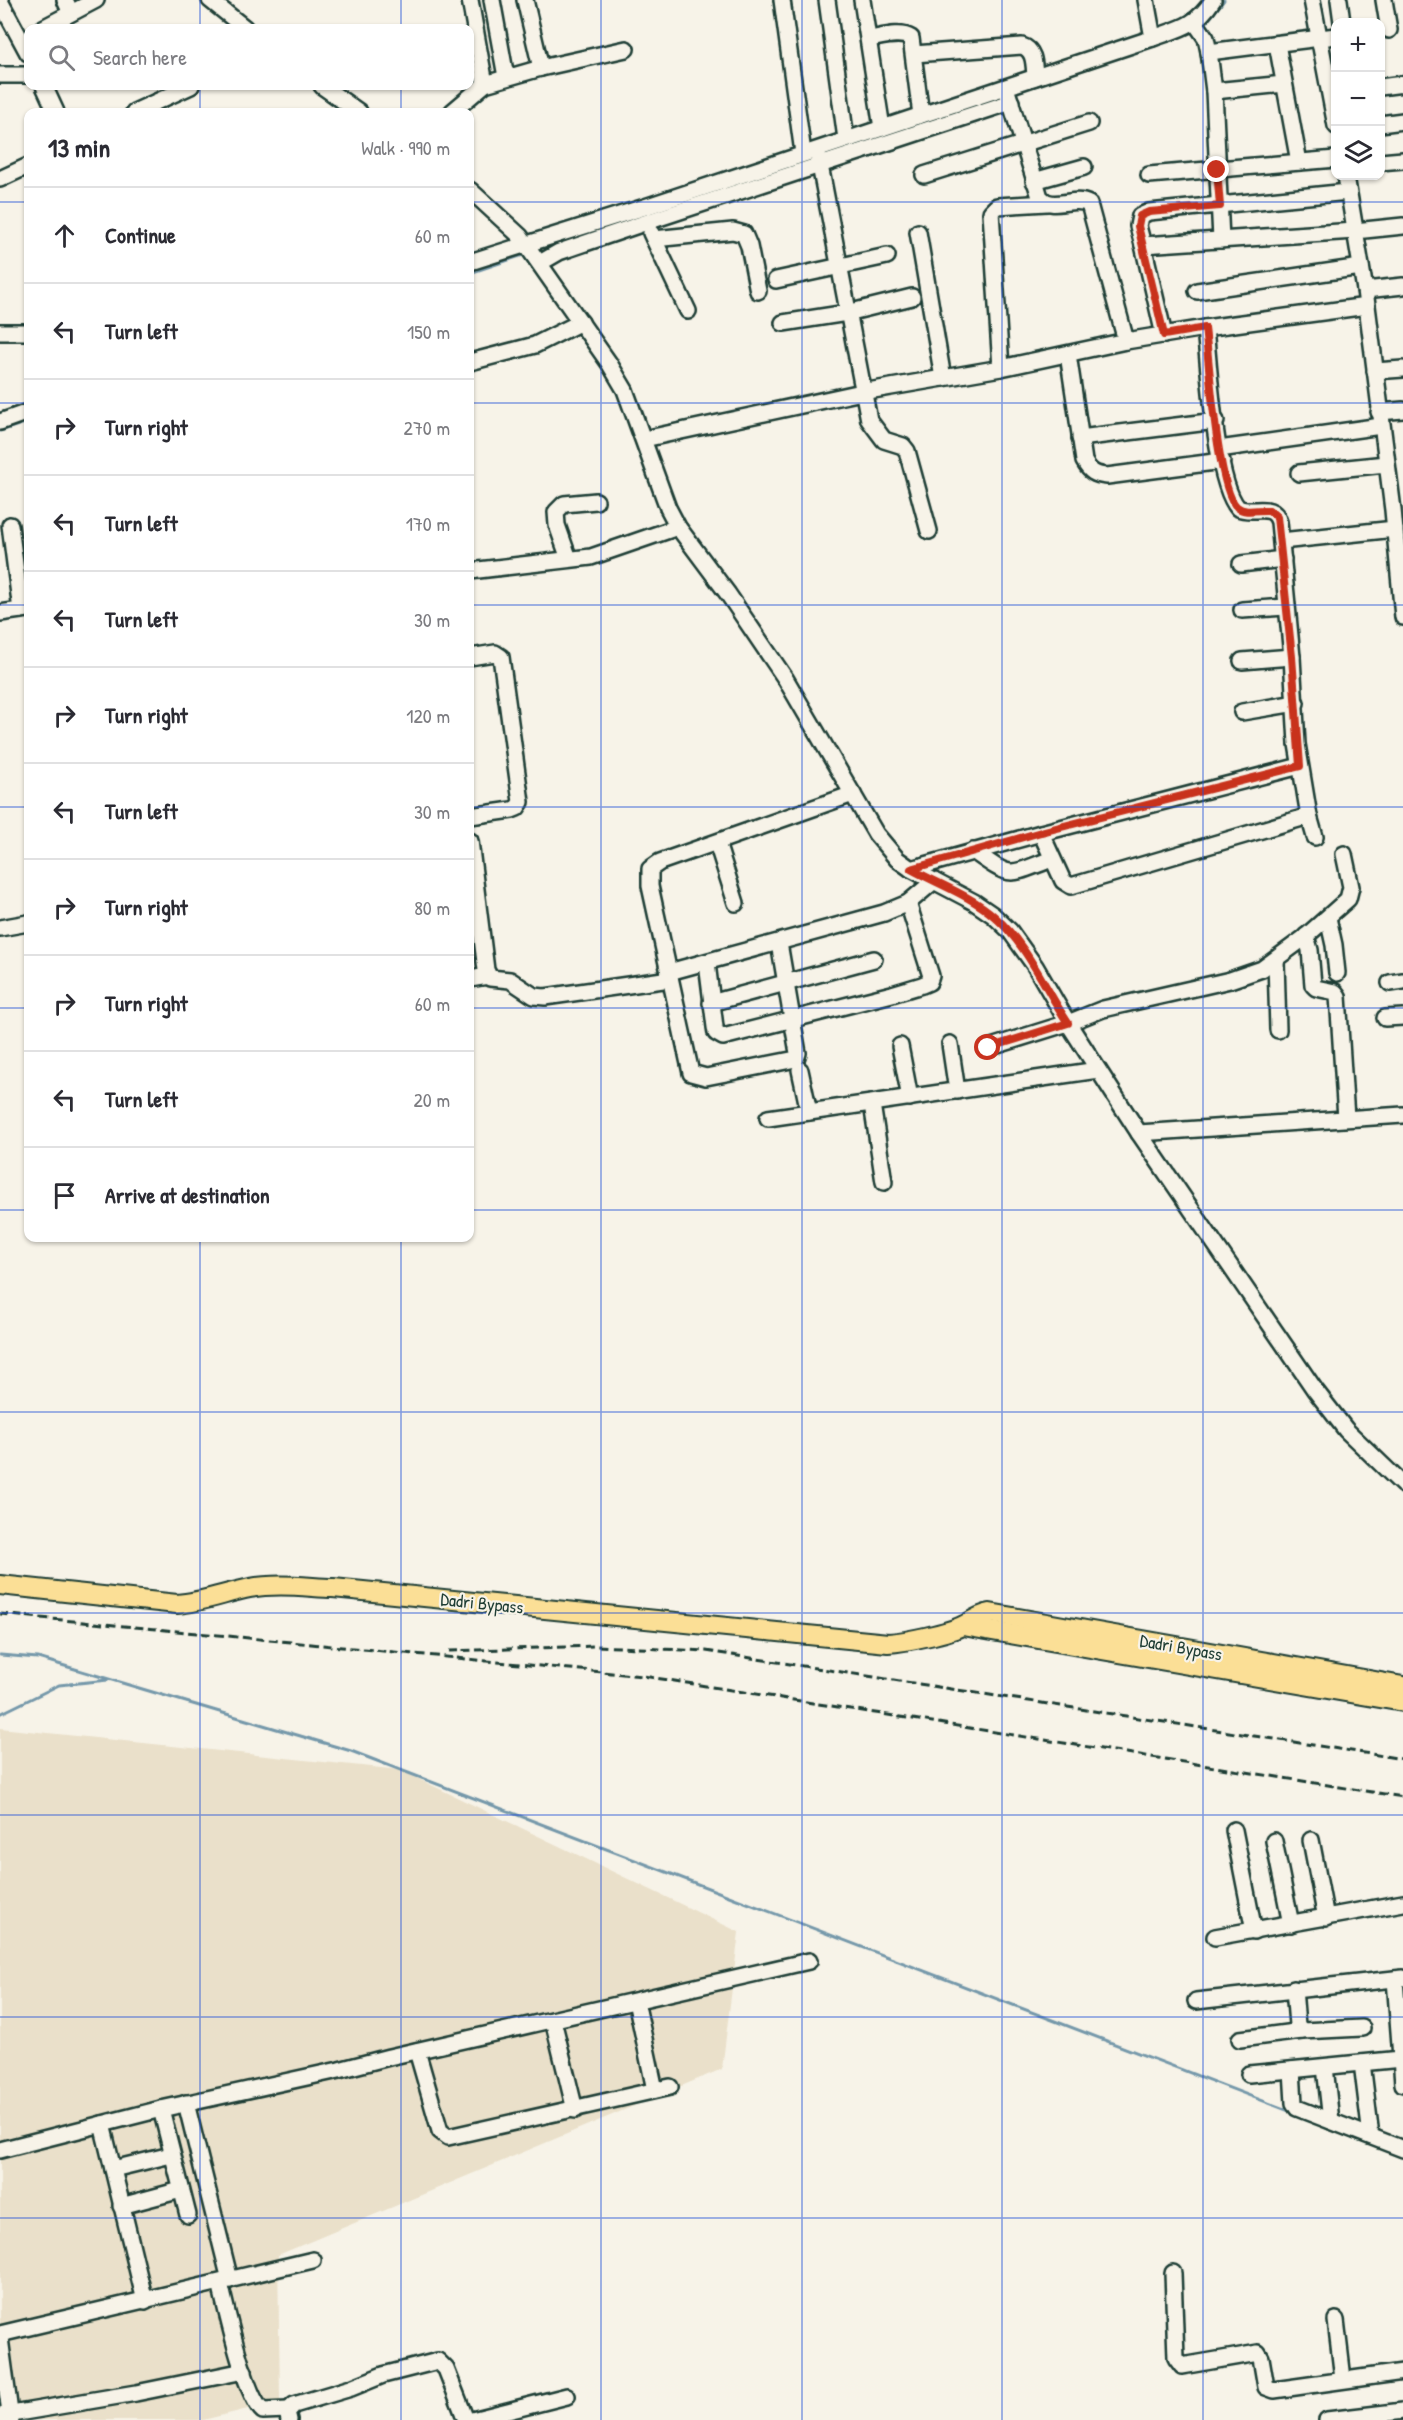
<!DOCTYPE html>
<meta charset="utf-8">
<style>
body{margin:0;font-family:"Patrick Hand",sans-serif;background:#f2f2f3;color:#2b2b33}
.controls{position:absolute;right:18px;top:18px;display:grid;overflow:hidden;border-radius:12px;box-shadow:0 2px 4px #0004}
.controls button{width:54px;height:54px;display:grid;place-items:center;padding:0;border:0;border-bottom:2px solid #e1e1e2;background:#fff;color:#2b2b33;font:30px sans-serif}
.stop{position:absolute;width:18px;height:18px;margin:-14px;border:4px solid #c8321e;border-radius:50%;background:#fff}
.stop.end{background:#c8321e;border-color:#fff;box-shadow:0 2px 6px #0008}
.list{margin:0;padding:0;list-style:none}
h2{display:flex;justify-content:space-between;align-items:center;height:78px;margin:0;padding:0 24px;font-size:26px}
h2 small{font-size:20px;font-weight:400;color:#7c7c81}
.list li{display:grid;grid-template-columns:39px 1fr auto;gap:18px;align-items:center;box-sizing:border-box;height:96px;padding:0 24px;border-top:2px solid #e1e1e2}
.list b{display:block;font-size:22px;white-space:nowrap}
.list em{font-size:20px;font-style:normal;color:#7c7c81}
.icon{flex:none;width:33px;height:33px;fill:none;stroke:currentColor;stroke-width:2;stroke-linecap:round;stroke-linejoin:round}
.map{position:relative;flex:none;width:1403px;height:2420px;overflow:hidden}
.search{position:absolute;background:#fff;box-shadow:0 2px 4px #0004;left:24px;top:24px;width:450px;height:66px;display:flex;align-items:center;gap:15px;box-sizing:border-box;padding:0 21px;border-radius:12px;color:#7c7c81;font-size:22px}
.panel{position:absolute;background:#fff;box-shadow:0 2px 4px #0004;left:24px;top:108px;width:450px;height:1134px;border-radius:12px}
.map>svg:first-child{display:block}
</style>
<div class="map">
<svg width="1403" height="2420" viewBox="0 0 1403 2420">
<rect width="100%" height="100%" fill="#f7f3e8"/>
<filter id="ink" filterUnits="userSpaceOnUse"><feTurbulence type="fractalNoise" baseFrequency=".0167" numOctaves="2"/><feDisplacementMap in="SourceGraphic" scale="12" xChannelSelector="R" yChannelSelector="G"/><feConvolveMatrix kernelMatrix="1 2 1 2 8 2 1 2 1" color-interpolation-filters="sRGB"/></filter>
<g filter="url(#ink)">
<polygon fill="#eae0ca" points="0,1728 400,1770 739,1932 722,2069 278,2255 280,2401 203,2420 0,2420"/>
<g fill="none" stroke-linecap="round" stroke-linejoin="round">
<g stroke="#7598aa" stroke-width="3">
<polyline points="1203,27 1224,0"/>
<polyline points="535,250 580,235"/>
<polyline points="470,273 526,254"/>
<polyline points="0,431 28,422"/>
<polyline points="0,1655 38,1658 351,1751 1292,2112"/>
<polyline points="0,1714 59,1685 108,1680"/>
</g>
<g stroke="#1f3d34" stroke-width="20">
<g id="minor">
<polyline points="65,0 71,13"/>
<polyline points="210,0 245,28"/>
<polyline points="470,0 485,84"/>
<polyline points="492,0 506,77"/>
<polyline points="525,0 541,68"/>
<polyline points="782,0 803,153"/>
<polyline points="827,0 846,139"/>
<polyline points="862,0 882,128"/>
<polyline points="1146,0 1153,38"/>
<polyline points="1312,0 1336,126"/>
<polyline points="1339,0 1342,22"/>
<polyline points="1384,0 1389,30"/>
<polyline points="0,1 28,53"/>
<polyline points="1194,21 1206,38 1209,52 1214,91 1221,240"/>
<polyline points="43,28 96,0"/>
<path d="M870,39C882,37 900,31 911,38L921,115"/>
<polyline points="1277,44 1299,162"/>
<polyline points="1209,52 1336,36"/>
<path d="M914,54L1022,46C1035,50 1034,65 1035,77"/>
<polyline points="0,75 28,75"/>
<polyline points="44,86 56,112"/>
<polyline points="322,86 359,112"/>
<polyline points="1380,87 1403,84"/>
<polyline points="1214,91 1284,84"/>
<path d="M1008,94L1040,197C1053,212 1073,195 1089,204L1126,341"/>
<polyline points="134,112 191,86"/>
<polyline points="452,112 485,84 541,68 626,49"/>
<polyline points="1380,124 1403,121"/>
<polyline points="818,155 869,420 884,440 903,446 907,451 929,531"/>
<polyline points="1380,162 1403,160"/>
<polyline points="924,175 1089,123"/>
<polyline points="1149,175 1336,159"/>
<polyline points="1346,176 1365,290 1393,510 1403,617"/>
<polyline points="0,179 28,166"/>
<polyline points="1034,181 1084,167"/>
<polyline points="470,190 520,236 609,363 625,390 668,508 678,527 728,594 785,678 876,834 897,859 911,869 974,902 993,915 1010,931 1035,966 1068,1023 1139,1133 1315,1390 1346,1430 1403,1485"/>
<polyline points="918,232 943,378"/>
<polyline points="651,233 688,311"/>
<polyline points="654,239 733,231 744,234 749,246 758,291"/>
<polyline points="1143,245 1138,226 1140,216 1149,212 1348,192"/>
<path d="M470,262L648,206L1153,38C1181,28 1196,26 1213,0"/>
<polyline points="540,263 559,252 659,218 1011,102"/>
<polyline points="776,280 887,256"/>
<polyline points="1365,290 1403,286"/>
<polyline points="1197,291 1361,267"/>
<polyline points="783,323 847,313 912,297"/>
<path d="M1205,328C1209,366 1215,482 1238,508C1253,515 1273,501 1279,522L1292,657L1297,744L1309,816L1315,837"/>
<polyline points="0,332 28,332"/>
<polyline points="1164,335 1143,245 1355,231 1403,226"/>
<path d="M1068,354L1084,461C1090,472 1095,475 1107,476L1222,461"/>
<polyline points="470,362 535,345 581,322"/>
<polyline points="1001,368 991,212 997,206 1047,203"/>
<polyline points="1375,371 1403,369"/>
<polyline points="1379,412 1403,410"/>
<polyline points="0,422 28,412"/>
<polyline points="1080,438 1216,421"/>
<polyline points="644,439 862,392 1001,368 1126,341 1205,328 1367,306"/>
<polyline points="1219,449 1381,426"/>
<polyline points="1299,473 1386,464"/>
<polyline points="10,525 21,610"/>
<polyline points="1281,541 1395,529"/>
<polyline points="569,559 557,525 556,512 564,504 596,501"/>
<polyline points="1241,564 1283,559"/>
<polyline points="470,571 591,557 678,527"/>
<polyline points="1242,610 1286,607"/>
<polyline points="0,613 28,609"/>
<polyline points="470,657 495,653 501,657 521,802 517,808 512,810 470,816"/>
<polyline points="1242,661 1292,657"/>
<polyline points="1242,712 1296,703"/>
<polyline points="1041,833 1063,881 1071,886 1309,816"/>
<polyline points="470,841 486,970 490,978 510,980 534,996 545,997 670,979"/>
<polyline points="717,843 736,903"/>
<path d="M973,851C1013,879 1006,876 1052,859"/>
<polyline points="911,869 1041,833 1300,766"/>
<polyline points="1328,918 1334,945 1337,973"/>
<polyline points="0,928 28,923"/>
<polyline points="1306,936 1310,950 1313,985 1316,988 1335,992 1338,996 1346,1118"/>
<polyline points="779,943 798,1053 796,1059 706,1077 691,1073 650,886 650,869 660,862 853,794"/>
<polyline points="1276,961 1278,1030"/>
<polyline points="707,963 715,1027 716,1033 723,1037 892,994 922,985 929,982 931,976 908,903"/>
<polyline points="669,972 884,913 908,903 934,881"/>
<polyline points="470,979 488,976"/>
<polyline points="1390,983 1403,981"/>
<polyline points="711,1003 874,959"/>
<polyline points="1385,1018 1403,1017"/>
<polyline points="950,1044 957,1091"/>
<polyline points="900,1046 910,1098"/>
<polyline points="988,1048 1068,1023 1103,1009 1230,980 1262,969 1304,938 1348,899 1351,887 1344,854"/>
<polyline points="800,1070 809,1112"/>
<polyline points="872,1104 884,1182"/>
<polyline points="768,1118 1098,1070"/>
<polyline points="1139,1133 1403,1115"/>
<polyline points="1234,1830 1254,1931"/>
<polyline points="1311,1840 1326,1918"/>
<polyline points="1274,1841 1291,1924"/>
<polyline points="1215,1937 1403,1903"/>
<polyline points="1395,1979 1403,2084"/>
<polyline points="1294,1989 1297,2025 1302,2031 1362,2028"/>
<polyline points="636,2001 655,2090"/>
<polyline points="1196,2001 1403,1978"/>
<polyline points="553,2020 575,2110"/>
<polyline points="1240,2039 1302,2031"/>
<polyline points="417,2051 440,2131 448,2137 670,2087"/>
<polyline points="1362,2063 1371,2136"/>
<polyline points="1325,2067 1331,2121"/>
<polyline points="1292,2070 1294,2103 1297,2108 1403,2149"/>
<polyline points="1249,2074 1401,2059"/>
<polyline points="186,2103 230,2280"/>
<polyline points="161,2109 188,2215"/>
<polyline points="102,2124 145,2301"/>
<polyline points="0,2150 161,2109 339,2070 389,2057 809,1961"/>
<polyline points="113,2169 171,2155"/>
<polyline points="121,2206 181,2190"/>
<polyline points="1173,2273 1176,2358 1182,2366 1258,2353 1261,2358 1266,2387 1274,2390 1403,2372"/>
<path d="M220,2283C226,2308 245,2397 263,2411L288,2410"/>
<polyline points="1336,2320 1343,2379"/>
<polyline points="0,2334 313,2260"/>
<polyline points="0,2338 11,2420"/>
<polyline points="0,2416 136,2393 244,2371"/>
<polyline points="289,2420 287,2412 294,2405 351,2388 383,2375 438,2361 446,2369 466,2420"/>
<polyline points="472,2420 567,2396"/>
<polyline points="1327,2420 1403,2411"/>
</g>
</g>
<g stroke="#1f3d34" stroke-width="22">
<g id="major">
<path d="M0,1585L177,1604C203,1602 225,1593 250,1588C277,1583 306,1587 333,1588L888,1643C905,1642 949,1633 964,1625C973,1620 979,1615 990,1613L1403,1686"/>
<polyline points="963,1626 1403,1702"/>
</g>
</g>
<use href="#minor" stroke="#f7f3e8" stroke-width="15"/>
<use href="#major" stroke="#fbdf96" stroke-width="18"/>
<g stroke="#1f3d34" stroke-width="3" stroke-dasharray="9 4.5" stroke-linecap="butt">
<polyline points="0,1614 643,1676 1403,1797"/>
<polyline points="449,1651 596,1646 706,1651 1403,1759"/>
</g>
</g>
</g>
<g fill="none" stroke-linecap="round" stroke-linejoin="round" filter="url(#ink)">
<path stroke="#c8321e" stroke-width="8" d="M988,1048L1068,1023C1044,987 1028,946 995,917C972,896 938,884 911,869L1041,832L1300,766L1292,657L1277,517L1269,510C1258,509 1246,514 1237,507C1217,490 1209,359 1205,328L1164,335L1138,226L1140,216L1149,212L1220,206L1217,170"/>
</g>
<path fill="none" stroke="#1d4ed8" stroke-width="1.5" stroke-opacity="0.55" d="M200,0V28M401,0V28M601,0V2420M802,0V2420M1002,0V2420M1203,0V2420M200,86V112M401,86V112M0,202H28M470,202H1403M0,403H28M470,403H1403M0,605H28M470,605H1403M0,807H28M470,807H1403M0,1008H28M470,1008H1403M0,1210H28M470,1210H1403M200,1238V2420M401,1238V2420M0,1412H1403M0,1613H1403M0,1815H1403M0,2017H1403M0,2218H1403"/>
<g text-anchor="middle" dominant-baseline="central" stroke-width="4.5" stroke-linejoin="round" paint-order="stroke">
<g font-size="18" fill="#1f3d34" stroke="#f7f3e8">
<text transform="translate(482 1603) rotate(6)">Dadri Bypass</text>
<text transform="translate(1181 1647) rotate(10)">Dadri Bypass</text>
</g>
</g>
</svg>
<div class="controls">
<button>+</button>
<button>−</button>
<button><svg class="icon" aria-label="layers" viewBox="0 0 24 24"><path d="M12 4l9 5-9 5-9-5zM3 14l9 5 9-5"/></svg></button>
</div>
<div class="stop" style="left:988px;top:1048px"></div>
<div class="stop end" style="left:1217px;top:170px"></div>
<div class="search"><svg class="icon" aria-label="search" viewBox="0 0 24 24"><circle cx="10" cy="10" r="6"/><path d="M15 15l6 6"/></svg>Search here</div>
<section class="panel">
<h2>13 min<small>Walk · 990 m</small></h2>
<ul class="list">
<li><svg class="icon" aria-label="ahead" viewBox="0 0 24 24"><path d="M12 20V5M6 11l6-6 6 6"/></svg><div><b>Continue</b></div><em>60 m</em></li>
<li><svg class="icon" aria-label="left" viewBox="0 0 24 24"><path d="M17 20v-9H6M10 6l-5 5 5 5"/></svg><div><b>Turn left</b></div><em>150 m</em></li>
<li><svg class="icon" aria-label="right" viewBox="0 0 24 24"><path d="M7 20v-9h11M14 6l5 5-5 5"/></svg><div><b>Turn right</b></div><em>270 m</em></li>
<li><svg class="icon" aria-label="left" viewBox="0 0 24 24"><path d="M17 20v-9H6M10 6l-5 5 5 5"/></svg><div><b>Turn left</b></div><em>170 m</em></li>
<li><svg class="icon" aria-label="left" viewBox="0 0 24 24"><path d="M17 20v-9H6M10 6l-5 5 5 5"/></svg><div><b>Turn left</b></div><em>30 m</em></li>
<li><svg class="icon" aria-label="right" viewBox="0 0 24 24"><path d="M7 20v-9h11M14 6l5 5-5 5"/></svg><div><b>Turn right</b></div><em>120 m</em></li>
<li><svg class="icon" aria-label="left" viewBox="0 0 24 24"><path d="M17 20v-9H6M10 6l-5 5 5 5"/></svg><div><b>Turn left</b></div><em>30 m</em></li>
<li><svg class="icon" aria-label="right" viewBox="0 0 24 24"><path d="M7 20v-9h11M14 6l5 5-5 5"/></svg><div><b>Turn right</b></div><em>80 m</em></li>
<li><svg class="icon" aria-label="right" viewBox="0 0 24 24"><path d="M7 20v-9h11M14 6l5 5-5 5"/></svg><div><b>Turn right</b></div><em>60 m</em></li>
<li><svg class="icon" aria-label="left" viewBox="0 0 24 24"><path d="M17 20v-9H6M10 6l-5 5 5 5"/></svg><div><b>Turn left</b></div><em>20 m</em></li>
<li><svg class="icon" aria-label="arrive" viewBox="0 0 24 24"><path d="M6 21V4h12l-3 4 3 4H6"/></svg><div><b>Arrive at destination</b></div></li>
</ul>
</section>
</div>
